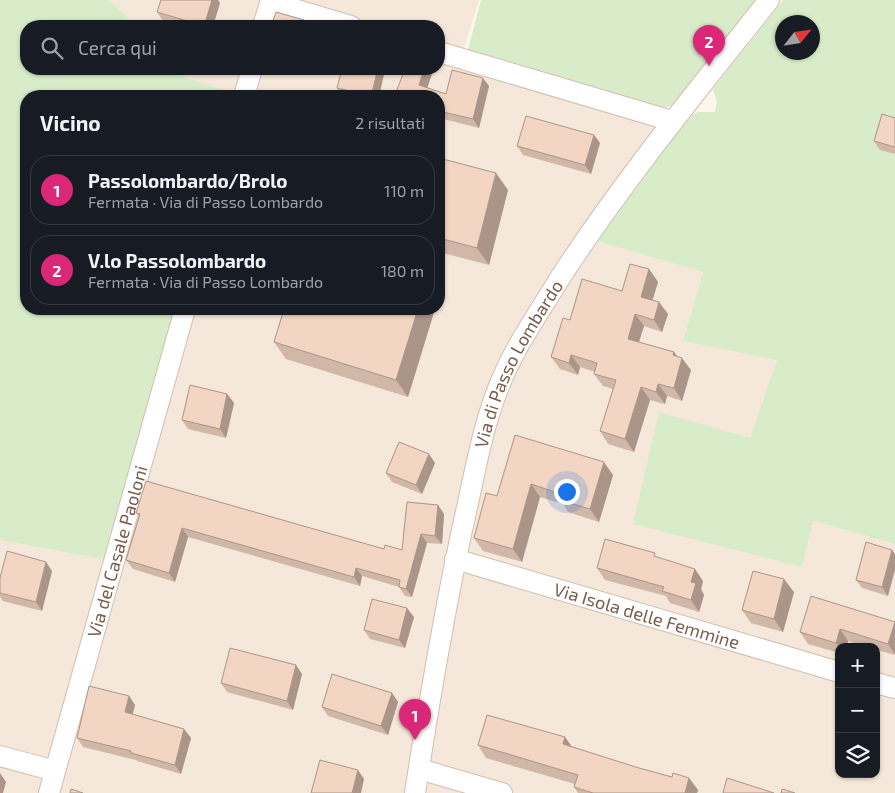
<!DOCTYPE html>
<html lang="it">
<meta charset="utf-8">
<style>
body{margin:0;font-family:"Exo 2",sans-serif;background:#20242c;color:#f1f3f6}
.controls{position:absolute;right:15px;bottom:15px;display:grid;overflow:hidden;border-radius:10px;box-shadow:0 1px 4px #0004}
.controls button{width:45px;height:45px;display:grid;place-items:center;padding:0;border:0;border-bottom:1px solid #363941;background:#171b24;color:#f1f3f6;font:25px sans-serif}
.compass{position:absolute;left:775px;top:15px;width:45px;height:45px;border-radius:50%;background:#171b24;box-shadow:0 1px 4px #0004;rotate:60deg}
.you{position:absolute;left:566px;top:491px;width:18px;height:18px;margin:-12px;border:4px solid #fff;border-radius:50%;background:#1a73e8;box-shadow:0 0 0 8px #1a73e833}
.badge{display:grid;place-items:center;width:32px;height:32px;border-radius:50%;background:#db2777;color:#fff;font-size:16px;font-weight:700}
.pin{position:absolute;translate:-50% -41px;filter:drop-shadow(0 1px 2px #0008)}
.pin::after{content:'';position:absolute;top:26px;width:18px;height:15px;background:inherit;clip-path:polygon(0 0,100% 0,50% 100%)}
.list{margin:0;padding:0;list-style:none}
h2{display:flex;justify-content:space-between;align-items:center;height:65px;margin:0;padding:0 20px;font-size:21px}
h2 small{font-size:16px;font-weight:400;color:#9ea1a6}
.list li{display:grid;grid-template-columns:32px 1fr auto;gap:15px;align-items:center;box-sizing:border-box;height:70px;margin:0 10px 10px;padding:0 10px;border:1px solid #363941;border-radius:20px}
.list b{display:block;font-size:19px;white-space:nowrap}
.list p{margin:0;font-size:16px;white-space:nowrap;color:#9ea1a6}
.list em{font-size:16px;font-style:normal;color:#9ea1a6}
.icon{flex:none;width:28px;height:28px;fill:none;stroke:currentColor;stroke-width:2;stroke-linecap:round;stroke-linejoin:round}
.map{position:relative;flex:none;width:895px;height:793px;overflow:hidden}
.search{position:absolute;background:#171b24;box-shadow:0 1px 4px #0004;left:20px;top:20px;width:425px;height:55px;display:flex;align-items:center;gap:12px;box-sizing:border-box;padding:0 18px;border-radius:20px;color:#9ea1a6;font-size:19px}
.panel{position:absolute;background:#171b24;box-shadow:0 1px 4px #0004;left:20px;top:90px;width:425px;height:225px;border-radius:20px}
.map>svg:first-child{display:block}
</style>
<div class="map">
<svg width="895" height="793" viewBox="0 0 895 793">
<rect width="100%" height="100%" fill="#fdf6ec"/>
<path fill="#f5e8da" fill-rule="evenodd" d="M109,0H479L461,58L672,121L586,238L703,272L683,341L778,359L750,438L802,567L812,521L895,544V793H0V540L114,560L158,309H439V96H242L161,69H439V26H127L128,17ZM839,647H876V774H839Z"/>
<g fill="#d8ecc9" fill-rule="evenodd">
<polygon points="0,0 109,0 128,17 127,26 26,26 26,69 161,69 242,96 26,96 26,309 185,309 114,561 0,540"/>
<polygon points="481,0 763,0 677,104 661,109 466,57"/>
<path d="M783,0H895V544L813,521L802,567L633,524L659,412L750,438L777,360L683,341L703,272L593,240L693,114L699,112H715L717,101L713,89ZM782,22H812V52H782Z"/>
</g>
<g fill="none" stroke-linecap="round" stroke-linejoin="round">
<g stroke="#d1beb0" stroke-width="22">
<g id="minor">
<polyline points="270,2 351,26"/>
<polyline points="263,26 271,0"/>
<polyline points="439,52 672,121"/>
<polyline points="244,96 252,69"/>
<path id="s1" d="M455,559L839,672"/>
<polyline points="876,683 895,688"/>
<polyline points="0,756 55,771"/>
<polyline points="419,769 502,793"/>
<path id="s2" d="M49,793L185,309"/>
<path id="s3" d="M415,793C430,696 446,599 468,503C477,461 485,418 502,379C517,343 540,311 560,278C623,181 697,91 769,0"/>
</g>
</g>
<use href="#minor" stroke="#fff" stroke-width="20"/>
</g>
<g fill="#d1b7a8">
<polygon points="161,0 218,0 220,3 213,26 181,26 163,21 157,12"/>
<polygon points="385,70 379,96 343,96 337,88"/>
<polygon points="432,74 427,88 446,94 489,86 479,128 439,118 439,96 399,96 396,92"/>
<polygon points="895,118 895,154 880,150 874,141"/>
<polygon points="594,135 600,143 591,174 523,155 517,146"/>
<polygon points="439,158 508,190 489,265 439,252"/>
<polygon points="649,269 658,282 652,300 659,302 668,314 662,332 644,326 639,342 674,352 677,356 691,370 682,401 667,396 665,404 650,400 634,452 608,444 600,431 613,389 603,386 594,374 595,372 580,367 578,375 560,369 551,357 570,320 622,291"/>
<polygon points="284,309 435,309 408,397 286,359 274,342"/>
<polygon points="227,394 234,403 226,438 188,429 182,420"/>
<polygon points="515,435 613,475 599,522 568,512 563,504 540,497 522,562 483,551 474,538 497,496"/>
<polygon points="435,463 422,494 392,482 386,473"/>
<polygon points="438,505 444,514 442,544 427,543 412,597 405,596 399,587 362,576 360,586 188,537 175,582 133,569 126,560 139,517 136,513 384,549 402,550"/>
<polygon points="866,542 888,596 862,588 856,580"/>
<polygon points="658,558 703,581 701,589 704,595 699,612 670,603 666,596 605,580 597,568"/>
<polygon points="46,562 52,571 42,611 3,601 0,597 0,578"/>
<polygon points="794,592 783,632 751,623 742,610"/>
<polygon points="414,617 405,648 370,639 364,630"/>
<polygon points="895,622 895,655 876,650 876,647 867,647 848,641 846,647 839,647 839,653 808,644 800,632"/>
<polygon points="302,674 293,710 227,692 221,683"/>
<polygon points="392,693 398,702 388,735 328,716 322,707"/>
<polygon points="129,696 135,705 132,714 184,729 191,738 181,774 137,761 136,760 83,747 77,738"/>
<polygon points="565,737 572,747 639,768 672,777 689,778 698,790 697,793 578,793 574,787 575,784 486,758 478,745"/>
</g>
<g fill="#aa9588">
<polygon points="212,0 218,0 220,3 213,26 204,26"/>
<polygon points="304,20 308,26 302,26"/>
<polygon points="378,69 384,69 385,70 379,96 372,96"/>
<polygon points="424,69 428,69 432,74 425,94 419,85"/>
<polygon points="483,78 489,86 479,128 473,119"/>
<polygon points="594,135 600,143 591,174 585,165"/>
<polygon points="496,173 508,190 489,265 477,248"/>
<polygon points="649,269 658,282 650,309 641,297"/>
<polygon points="439,277 443,283 439,296"/>
<polygon points="659,302 668,314 662,332 654,320"/>
<polygon points="418,309 435,309 408,397 396,380"/>
<polygon points="635,314 644,326 636,351 628,339"/>
<polygon points="674,352 681,362 682,358 691,370 682,401 674,388 673,355"/>
<polygon points="571,355 580,367 578,375 569,363"/>
<polygon points="658,384 667,396 665,404 656,392"/>
<polygon points="641,387 650,400 634,452 625,439"/>
<polygon points="227,394 234,403 226,438 220,429"/>
<polygon points="429,454 435,463 422,494 416,485"/>
<polygon points="604,462 613,475 599,522 590,509"/>
<polygon points="531,484 540,497 522,562 513,549"/>
<polygon points="438,505 444,514 442,544 435,536"/>
<polygon points="182,528 188,537 175,582 169,573"/>
<polygon points="421,534 427,543 412,597 406,589"/>
<polygon points="892,550 895,554 895,570 888,596 882,587"/>
<polygon points="46,562 52,571 42,611 36,602"/>
<polygon points="356,568 362,576 360,586 354,577"/>
<polygon points="695,569 703,581 701,589 704,595 699,612 691,600 691,582"/>
<polygon points="784,579 794,592 783,632 774,619"/>
<polygon points="407,608 414,617 405,648 399,640"/>
<polygon points="895,622 895,654 888,644"/>
<polygon points="840,629 848,641 846,647 839,647 836,643"/>
<polygon points="296,665 302,674 293,710 287,701"/>
<polygon points="392,693 398,702 388,735 381,726"/>
<polygon points="129,696 135,705 131,721 125,712"/>
<polygon points="184,729 191,738 181,774 175,765"/>
<polygon points="565,737 574,750 563,744"/>
<polygon points="358,770 364,779 361,793 352,793"/>
<polygon points="0,773 6,782 3,793 0,793"/>
<polygon points="689,778 698,790 697,793 685,793"/>
</g>
<g fill="#f3d5c3" stroke="#aa9588">
<polygon points="161,0 212,0 204,26 157,12"/>
<polygon points="276,12 304,20 302,26 271,26"/>
<polygon points="342,69 378,69 371,96 337,88"/>
<polygon points="405,69 424,69 419,85 446,94 452,70 483,78 473,119 439,111 439,96 403,96 404,95 396,92"/>
<polygon points="882,114 895,118 895,147 874,141"/>
<polygon points="526,116 594,135 585,165 517,146"/>
<polygon points="439,158 496,173 477,248 439,238"/>
<polygon points="630,264 649,269 641,297 659,302 654,320 635,314 628,339 674,352 673,355 682,358 674,388 658,384 656,392 641,387 625,439 600,431 616,380 594,374 597,363 571,355 569,363 551,357 563,318 570,320 582,279 622,291"/>
<polygon points="284,309 418,309 396,380 274,342"/>
<polygon points="190,385 227,394 220,429 182,420"/>
<polygon points="515,435 604,462 590,509 559,500 561,494 531,484 513,549 474,538 486,493 497,496"/>
<polygon points="399,442 429,454 416,485 386,473"/>
<polygon points="146,481 384,549 385,545 402,550 407,502 438,505 435,536 421,534 406,589 399,587 400,580 356,568 354,577 182,528 169,573 126,560 140,514 136,513"/>
<polygon points="605,539 655,553 654,556 695,569 691,582 696,583 691,600 662,591 664,587 597,568"/>
<polygon points="866,542 892,550 882,587 856,580"/>
<polygon points="7,551 46,562 36,602 0,593 0,578"/>
<polygon points="753,571 784,579 774,619 742,610"/>
<polygon points="811,596 895,622 888,644 840,629 836,643 800,632"/>
<polygon points="372,599 407,608 399,640 364,630"/>
<polygon points="230,648 296,665 287,701 221,683"/>
<polygon points="332,674 392,693 381,726 322,707"/>
<polygon points="89,686 129,696 125,712 184,729 175,765 131,753 131,751 77,738"/>
<polygon points="487,715 565,737 563,744 639,768 672,777 673,773 689,778 685,793 593,793 574,787 578,775 478,745"/>
<polygon points="320,760 358,770 352,793 311,793"/>
<polygon points="727,778 774,793 723,793"/>
<polygon points="71,789 83,793 70,793"/>
<polygon points="782,789 795,793 781,793"/>
</g>
<g text-anchor="middle" dominant-baseline="central" stroke-width="4" stroke-linejoin="round" paint-order="stroke">
<g font-size="18" fill="#7a5c4d" stroke="#fffaf3">
<text stroke="none"><textPath href="#s3" startOffset="444">Via di Passo Lombardo</textPath></text>
<text stroke="none"><textPath href="#s2" startOffset="251">Via del Casale Paoloni</textPath></text>
<text stroke="none"><textPath href="#s1" startOffset="200">Via Isola delle Femmine</textPath></text>
</g>
</g>
</svg>
<div class="controls">
<button>+</button>
<button>−</button>
<button><svg class="icon" aria-label="layers" viewBox="0 0 24 24"><path d="M12 4l9 5-9 5-9-5zM3 14l9 5 9-5"/></svg></button>
</div>
<svg class="compass" viewBox="-18 -18 36 36"><path d="M0-13l5 13h-10z" fill="#e53935"/><path d="M0 13l5-13h-10z" fill="#9ea1a6"/></svg>
<div class="you"></div>
<div class="pin badge" style="left:415px;top:740px">1</div>
<div class="pin badge" style="left:709px;top:66px">2</div>
<div class="search"><svg class="icon" aria-label="search" viewBox="0 0 24 24"><circle cx="10" cy="10" r="6"/><path d="M15 15l6 6"/></svg>Cerca qui</div>
<section class="panel">
<h2>Vicino<small>2 risultati</small></h2>
<ul class="list">
<li><span class="badge">1</span><div><b>Passolombardo/Brolo</b><p>Fermata · Via di Passo Lombardo</p></div><em>110 m</em></li>
<li><span class="badge">2</span><div><b>V.lo Passolombardo</b><p>Fermata · Via di Passo Lombardo</p></div><em>180 m</em></li>
</ul>
</section>
</div>
